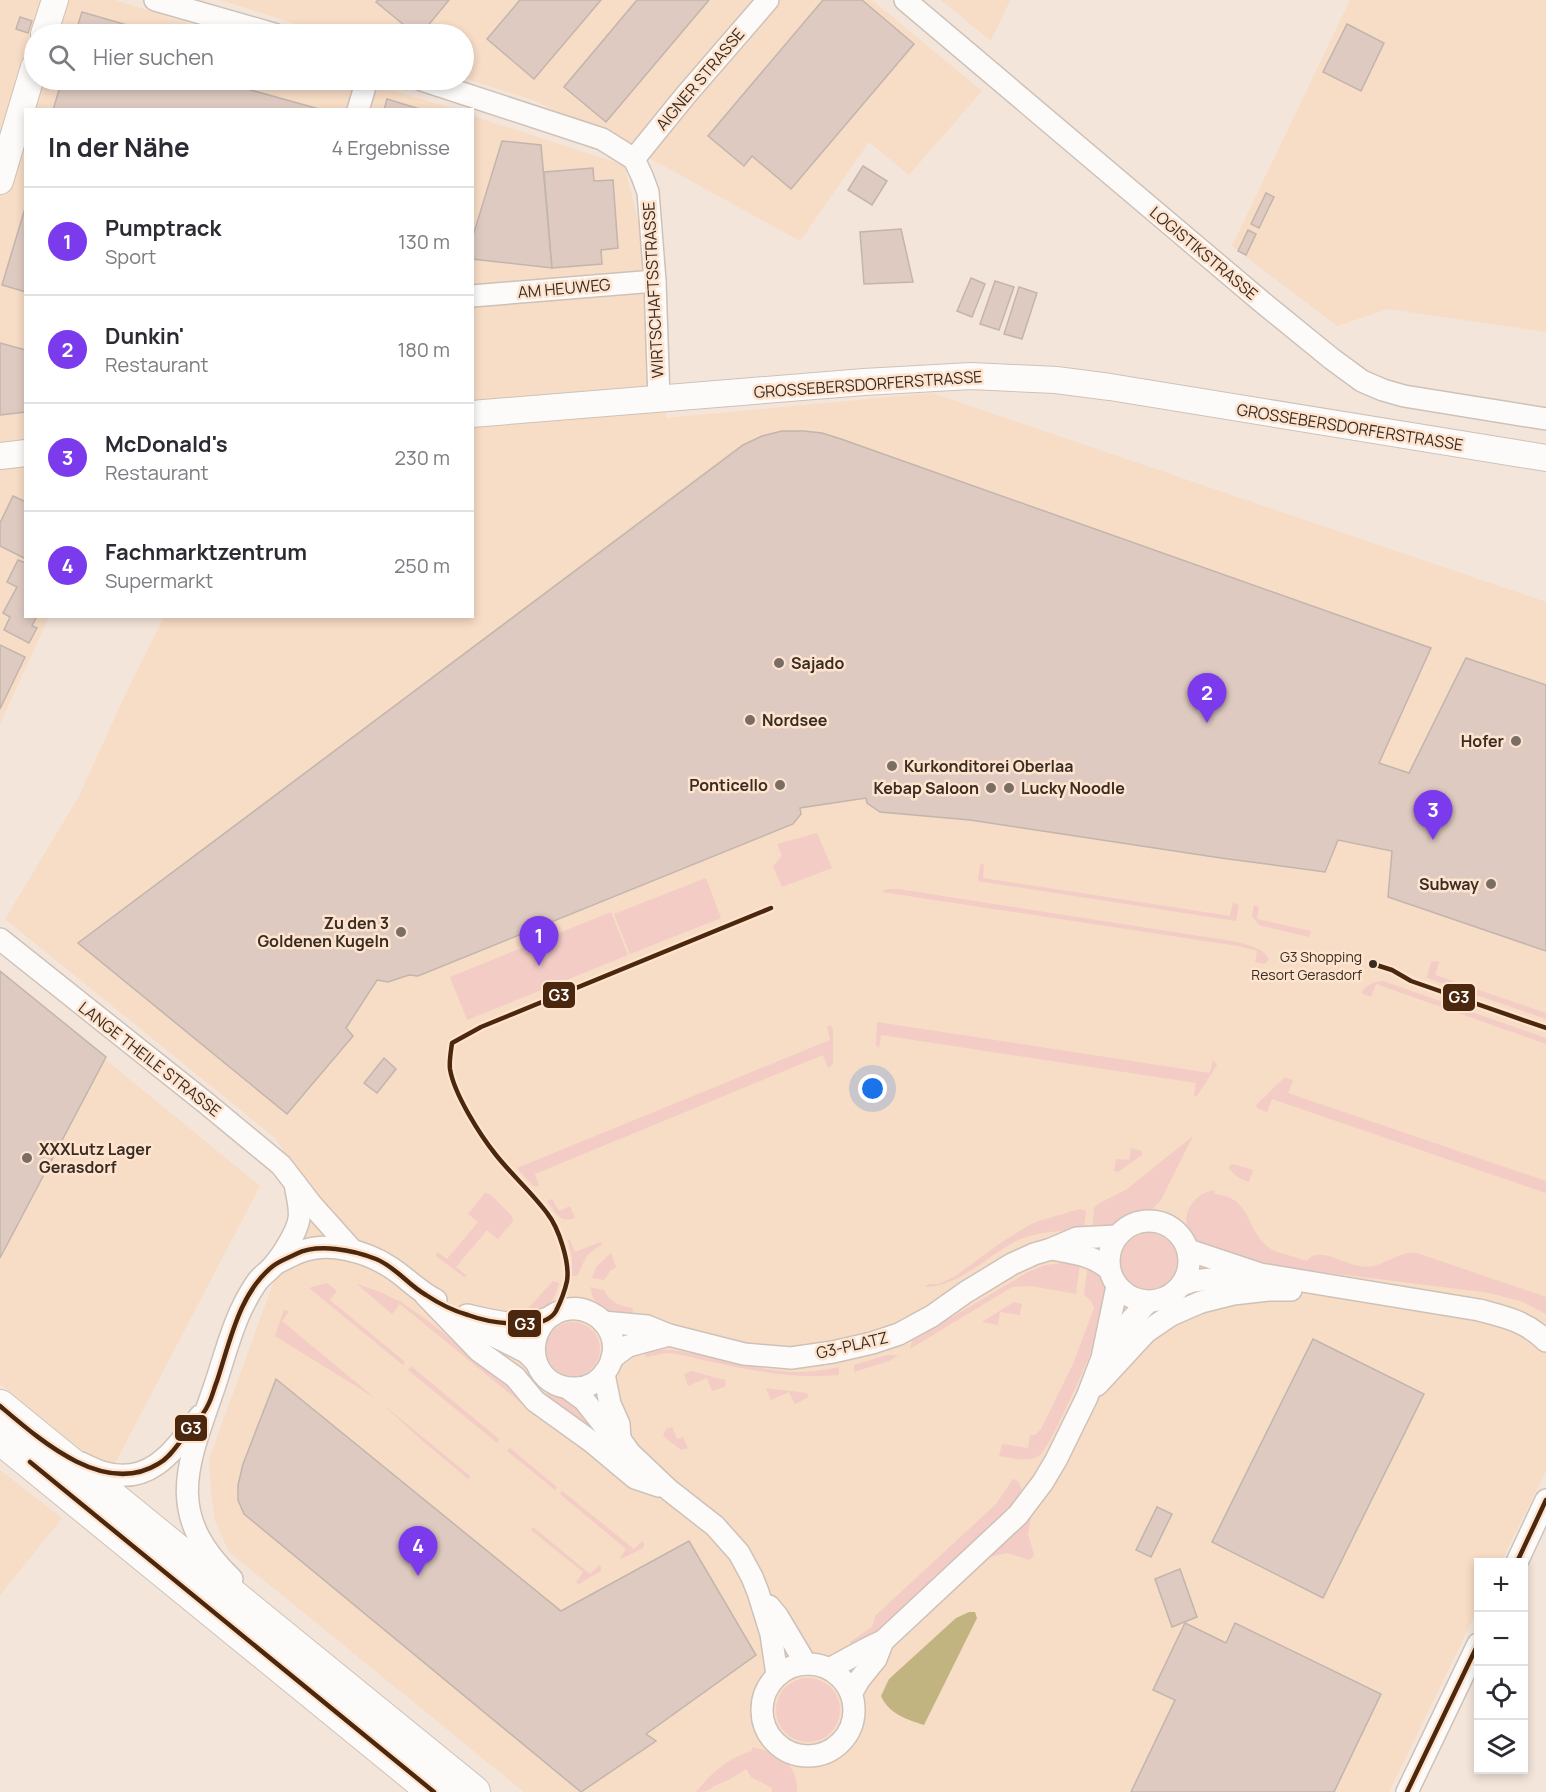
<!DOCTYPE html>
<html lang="de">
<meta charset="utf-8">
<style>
body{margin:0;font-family:Manrope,sans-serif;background:#f2f2f3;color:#2b2b33}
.controls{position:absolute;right:18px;bottom:18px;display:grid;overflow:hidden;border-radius:0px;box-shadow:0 3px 9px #0003}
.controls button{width:54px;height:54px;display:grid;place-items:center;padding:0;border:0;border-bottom:2px solid #e1e1e2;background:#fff;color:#2b2b33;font:30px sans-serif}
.you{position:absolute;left:873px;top:1089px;width:21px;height:21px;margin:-15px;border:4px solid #fff;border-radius:50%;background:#1a73e8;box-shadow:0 0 0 9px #1a73e833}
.badge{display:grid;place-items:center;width:39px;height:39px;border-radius:50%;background:#7c3aed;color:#fff;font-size:20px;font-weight:700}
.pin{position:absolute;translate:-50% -50px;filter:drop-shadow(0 2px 3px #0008)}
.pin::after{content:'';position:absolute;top:32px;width:21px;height:18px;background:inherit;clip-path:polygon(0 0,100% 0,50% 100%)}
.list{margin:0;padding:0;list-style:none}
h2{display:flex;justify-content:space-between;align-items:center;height:78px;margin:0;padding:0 24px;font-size:26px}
h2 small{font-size:20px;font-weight:400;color:#7c7c81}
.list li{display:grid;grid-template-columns:39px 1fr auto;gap:18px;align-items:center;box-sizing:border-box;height:108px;padding:0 24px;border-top:2px solid #e1e1e2}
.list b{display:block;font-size:22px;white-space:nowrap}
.list p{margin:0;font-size:20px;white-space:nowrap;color:#7c7c81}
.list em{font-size:20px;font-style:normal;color:#7c7c81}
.icon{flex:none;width:33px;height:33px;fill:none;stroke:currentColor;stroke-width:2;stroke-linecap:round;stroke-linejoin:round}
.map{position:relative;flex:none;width:1546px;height:1792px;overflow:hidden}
.search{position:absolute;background:#fff;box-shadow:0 3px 9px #0003;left:24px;top:24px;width:450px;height:66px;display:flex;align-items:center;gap:15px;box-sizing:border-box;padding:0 21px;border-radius:33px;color:#7c7c81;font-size:22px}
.panel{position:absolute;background:#fff;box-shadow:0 3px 9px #0003;left:24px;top:108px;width:450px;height:510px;border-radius:0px}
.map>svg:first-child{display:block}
</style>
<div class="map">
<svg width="1546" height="1792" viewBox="0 0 1546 1792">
<rect width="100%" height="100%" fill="#f4e5da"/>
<g fill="#f7dcc6">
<polygon points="0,0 115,0 222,34 34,34 34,80 361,80 453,109 26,110 26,616 49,617 0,724"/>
<polygon points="220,0 872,0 982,91 909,175 869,142 800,241 662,165 536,101 464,78 464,34 328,34"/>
<polygon points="941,0 1010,0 991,41"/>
<polygon points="1350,0 1546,0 1546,332 1388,309 1337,326 1232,246"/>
<polygon points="473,116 624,165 653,279 666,418 932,393 1546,602 1546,1471 1501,1562 1478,1562 1478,1609 1389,1792 524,1792 229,1552 215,1521 211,1493 209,1459 308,1188 275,1138 5,919 78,798 127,691 164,617 472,616"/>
<polygon points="0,973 260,1186 110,1473 0,1384"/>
<polygon points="0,1470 62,1518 0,1595"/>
</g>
<g fill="#f3ccc5">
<polygon points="817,833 832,868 782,887 773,866 782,856 777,844"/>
<polygon points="982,864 984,864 983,878 1230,916 1233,902 1239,905 1236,921 978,881 980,865"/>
<polygon points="706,878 721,918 630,954 614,914"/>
<path d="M887,889H898L1238,942C1250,946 1263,948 1269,959L1265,964L1255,962L1257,951L1238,946L882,892Z"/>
<polygon points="1254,905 1259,907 1257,919 1311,931 1309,937 1259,925 1252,916"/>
<polygon points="611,912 628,955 467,1020 450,977"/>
<polygon points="1435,961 1439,962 1435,975 1546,1013 1546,1019 1427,978 1431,962"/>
<path d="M1383,981L1546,1038V1044L1376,984L1371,997L1363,994L1362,992C1366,984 1375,982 1383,981Z"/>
<polygon points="877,1022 1210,1073 1213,1060 1217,1065 1197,1096 1194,1096 1196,1083 881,1035 879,1048 876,1045"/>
<polygon points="827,1026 831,1026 833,1029 833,1064 828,1068 823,1055 535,1174 539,1186 533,1186 517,1168 830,1040"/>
<polygon points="1285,1077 1293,1080 1288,1093 1546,1181 1546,1193 1272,1099 1267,1112 1257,1108 1256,1105"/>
<polygon points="1193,1136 1161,1200 1149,1212 1134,1216 1111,1230 1092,1232 1094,1208 1098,1204 1127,1189"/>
<polygon points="1131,1148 1142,1151 1142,1155 1118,1172 1114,1171 1116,1159 1129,1160"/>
<path d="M1233,1164L1253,1170L1249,1182C1241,1180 1234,1175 1229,1168L1230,1165Z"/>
<path d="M1214,1190L1215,1194C1251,1197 1245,1228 1268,1247C1275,1253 1297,1257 1307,1261C1317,1245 1345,1264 1359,1266C1381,1271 1395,1251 1417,1253L1546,1297V1314L1523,1302L1490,1293L1282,1267C1262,1263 1242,1259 1222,1254C1215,1252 1206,1251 1200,1247C1189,1239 1184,1226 1187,1214C1191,1200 1201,1193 1214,1190Z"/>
<polygon points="485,1193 490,1194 512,1216 513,1221 498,1239 487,1230 456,1267 467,1276 464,1277 436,1256 437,1252 447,1259 478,1222 468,1214"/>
<path d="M552,1199L559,1211L570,1206L575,1218C560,1224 555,1212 547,1201Z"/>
<path d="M1080,1209L1086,1211L1084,1228C1062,1232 1036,1231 1016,1241C986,1257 960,1286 925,1287L929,1284H938L954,1277L1002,1242L1029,1225L1042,1220Z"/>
<circle cx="1149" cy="1261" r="28"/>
<polygon points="569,1239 575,1252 601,1242 602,1244 587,1255 577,1276 572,1276 572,1259 568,1240"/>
<polygon points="611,1253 616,1267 610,1271 604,1280 592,1278 596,1267"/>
<polygon points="1062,1263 1080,1264 1076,1294 1031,1286 1012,1287 910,1349 912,1341 1028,1272 1045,1265"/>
<path d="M1088,1264C1097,1269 1106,1277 1108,1288C1109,1295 1098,1332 1095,1341C1090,1357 1049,1450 1039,1456C1027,1463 1013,1458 999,1456L1002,1444L1028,1448L1030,1435H1035L1041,1429L1073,1364L1094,1308L1091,1301L1084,1295Z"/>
<path d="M553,1281L559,1283C553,1307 545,1309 523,1314Z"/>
<polygon points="327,1283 337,1291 330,1300 405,1362 403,1365 309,1288"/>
<polygon points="357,1284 380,1292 401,1302 427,1320 479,1362 505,1375 529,1403 526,1407 400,1304 392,1314"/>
<path d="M590,1287L604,1290C610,1303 620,1306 633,1308L632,1317C609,1315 595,1312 590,1287Z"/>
<polygon points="1014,1302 1022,1304 1020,1315 1000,1312 998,1325 982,1322"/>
<polygon points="284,1310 289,1311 282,1321 375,1398 275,1336"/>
<circle cx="573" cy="1349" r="27"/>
<path d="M655,1349C703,1350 749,1371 797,1372C811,1372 825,1370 839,1367V1375C781,1380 732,1366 677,1354L667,1353L646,1357L644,1350Z"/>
<polygon points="887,1355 898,1355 889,1361 854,1372 854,1365"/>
<polygon points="411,1366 499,1439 497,1443 408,1370"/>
<polygon points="691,1371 725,1380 726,1384 724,1387 712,1391 707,1378 688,1386 684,1374"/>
<polygon points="766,1388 807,1393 809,1397 795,1404 789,1392 771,1400"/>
<polygon points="550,1390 571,1397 612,1447 543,1400"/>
<polygon points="381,1403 470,1476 468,1479 424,1442"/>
<polygon points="672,1427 677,1439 683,1437 688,1448 681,1450 663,1436 666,1429"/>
<polygon points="510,1448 557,1487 555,1490 507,1451"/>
<path d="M1013,1479C1020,1481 1021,1488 1022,1493L1014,1505L883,1627L853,1650L850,1646V1642L872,1627L876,1615L996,1504Z"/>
<polygon points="562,1491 634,1549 642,1541 644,1544 643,1548 621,1559 620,1558 626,1549 560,1494"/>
<polygon points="1032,1513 1028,1534 1034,1555 1030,1560 1007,1553 989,1557 1008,1539"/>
<polygon points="533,1527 590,1574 599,1565 601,1567 601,1571 579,1584 576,1582 583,1572 531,1530"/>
<circle cx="808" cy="1710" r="32"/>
<path d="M752,1747C777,1753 798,1762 797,1792H772V1788L751,1777L746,1769C737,1775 729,1780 719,1784C708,1789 709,1792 696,1792C711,1773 728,1758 752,1751Z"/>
</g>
<path fill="#c1b480" d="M969,1612H975L977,1618L924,1725C906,1719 889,1714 881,1696L889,1679L956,1618Z"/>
<g fill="#decac0" stroke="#c2b5ad" stroke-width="1.5">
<polygon points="378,0 449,0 421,34 415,34 376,2"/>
<polygon points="520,0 601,0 534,79 487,39"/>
<polygon points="637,0 709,0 606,122 564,87"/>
<polygon points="823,0 862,0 914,44 791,189 752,156 744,166 708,136"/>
<polygon points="82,12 158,34 75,34"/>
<polygon points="20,17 32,21 28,33 16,29"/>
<polygon points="1347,24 1384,43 1361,91 1323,72"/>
<polygon points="62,80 215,80 319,109 53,110"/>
<polygon points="387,99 423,110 384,110"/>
<polygon points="502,141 541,145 552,268 472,259 472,239"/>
<polygon points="863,166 887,181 872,205 848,190"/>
<polygon points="593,168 594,181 613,180 618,248 601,250 602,264 552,268 544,172"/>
<polygon points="1266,193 1274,197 1259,228 1251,224"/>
<polygon points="26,205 26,292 2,285"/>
<polygon points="901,229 913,282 864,284 860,232"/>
<polygon points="1248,230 1256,234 1246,255 1238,251"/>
<polygon points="971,278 985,284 972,317 957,311"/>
<polygon points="995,281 1014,287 999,330 980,324"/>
<polygon points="1019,287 1037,293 1022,339 1004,334"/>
<polygon points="0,343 26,350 26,412 0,415"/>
<polygon points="782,431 804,431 822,433 841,439 1431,648 1379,763 1409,773 1466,658 1546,685 1546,951 1388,897 1392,851 1338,840 1325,872 1221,858 970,820 880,812 867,803 866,798 800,808 801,814 793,824 418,976 409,975 388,982 377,980 346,1028 353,1036 287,1114 78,943 743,445 762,436"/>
<polygon points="13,496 26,502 26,559 0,546 0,523"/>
<polygon points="18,560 26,563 26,616 37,616 32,626 37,628 29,643 4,630 10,617 3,613 17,587 7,582"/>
<polygon points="0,645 25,657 0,709"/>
<polygon points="0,971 106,1057 0,1258"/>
<polygon points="384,1058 396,1069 377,1093 364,1083"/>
<polygon points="1313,1339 1424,1394 1323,1598 1212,1542"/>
<polygon points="276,1379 561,1611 689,1541 756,1655 646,1734 656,1741 581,1792 244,1514 238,1500 238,1485 243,1464"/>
<polygon points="1157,1507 1172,1514 1151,1557 1136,1550"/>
<polygon points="1180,1569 1197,1617 1172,1627 1155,1579"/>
<polygon points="1185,1623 1226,1643 1235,1623 1381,1694 1334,1792 1131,1792 1175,1700 1153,1690"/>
</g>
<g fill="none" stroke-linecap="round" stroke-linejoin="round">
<g stroke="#cec2b8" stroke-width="24">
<g id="minor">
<polyline points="155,0 274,34"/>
<polyline points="905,0 1262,302 1332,359 1362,381 1383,390 1404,396 1546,419"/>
<polyline points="422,80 602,139 634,159 642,176 648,192 655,281 659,399"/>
<polyline points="358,110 367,80"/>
<polyline points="634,159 685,96 768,0"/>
<polyline points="472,296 655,281"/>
<polyline points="0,939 206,1103 281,1165 311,1204 353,1251"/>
<circle cx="1149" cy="1261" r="40"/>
<path d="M1052,1249C1074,1253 1092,1255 1109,1269"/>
<path d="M1188,1250L1260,1274L1479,1310C1505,1317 1526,1321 1546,1341"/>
<path d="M275,1264C283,1260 292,1255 300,1252C329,1241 365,1251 390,1267C406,1277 419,1292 436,1300"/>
<polyline points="1182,1285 1193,1281 1250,1275"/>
<polyline points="425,1295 479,1351 515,1377 535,1401 592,1442 635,1478 659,1486"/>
<path d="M467,1315C484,1319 500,1323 517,1324C527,1324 538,1322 548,1318C553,1315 558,1311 564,1310C582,1305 602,1315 610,1332C616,1344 614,1360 606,1371C600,1381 588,1388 576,1388C536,1390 521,1344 548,1318"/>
<polyline points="474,1320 492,1335 526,1352 535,1361"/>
<polyline points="603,1322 647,1326 669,1335 744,1354 791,1358 833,1352 872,1343 899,1334 932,1316 966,1292 1012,1264 1034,1254 1051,1249 1077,1238 1117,1236"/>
<polyline points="1106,1353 1132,1319 1148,1302"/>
<polyline points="612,1358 628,1346 669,1335"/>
<polyline points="604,1374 610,1404 619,1424 620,1439"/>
<polyline points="1097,1385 1146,1332 1171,1315 1201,1302 1233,1294 1268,1290 1291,1290"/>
<polyline points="569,1389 584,1400 606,1428 620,1439 630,1453 669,1490 715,1526 739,1553 752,1577 758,1592 771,1634 777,1675"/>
<path d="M81,1463C88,1466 95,1470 102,1472C151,1487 175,1449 200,1416"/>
<polyline points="1517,1562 1546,1500"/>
<path d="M232,1579C164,1514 187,1466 214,1388C223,1362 231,1329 243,1306C247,1298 252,1289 257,1282C261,1276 268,1272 273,1266C282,1256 297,1232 299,1219C301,1208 296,1193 295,1183"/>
<polyline points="769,1606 778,1617 806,1664"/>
<circle cx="808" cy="1710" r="46"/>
<path d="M829,1669C847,1660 864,1649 883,1641L1018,1515L1043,1482L1056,1460L1087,1397L1102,1358L1117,1286"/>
<polyline points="851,1694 859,1680 876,1659 883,1641"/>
<polyline points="1407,1792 1478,1644"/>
</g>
</g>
<g stroke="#cec2b8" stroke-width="28">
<g id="tertiary">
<polyline points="44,34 55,0"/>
<polyline points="0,181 34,67"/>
<polyline points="472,414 864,382 971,376 1056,380 1110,387 1546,458"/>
<polyline points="0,456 26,453"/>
</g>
</g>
<g stroke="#cec2b8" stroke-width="34">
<g id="primary">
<polyline points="0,1406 474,1792"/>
<polyline points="0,1438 434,1792"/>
</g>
</g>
<use href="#minor" stroke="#fdfbf9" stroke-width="21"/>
<use href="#tertiary" stroke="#fdfbf9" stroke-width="26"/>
<use href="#primary" stroke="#fdfbf9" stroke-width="32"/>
<g stroke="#fee4cf" stroke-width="9">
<g id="bus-1">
<polyline points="1373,964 1392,970 1411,981 1546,1028"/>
<path d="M0,1406C40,1440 104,1497 158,1464C169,1458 176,1447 183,1438C191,1427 203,1417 208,1405C212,1398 214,1388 217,1381C230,1342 239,1293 273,1266C279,1261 288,1258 296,1254C318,1243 353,1250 376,1259C396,1267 408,1285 426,1295C438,1303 454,1311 468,1315C487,1322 544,1333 556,1311C560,1303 565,1290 567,1281C570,1263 559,1228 547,1213C532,1193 512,1175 496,1155C480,1135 454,1094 450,1069C449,1061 451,1051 452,1043L481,1027L771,908"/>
<polyline points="30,1462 434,1792"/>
<polyline points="1517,1562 1546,1500"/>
<polyline points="1407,1792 1478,1644"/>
</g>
</g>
<use href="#bus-1" stroke="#4b270d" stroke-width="4.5"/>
</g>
<g fill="#7a6d63" stroke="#fee4cf" stroke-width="2">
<circle cx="779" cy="663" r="6"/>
<circle cx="750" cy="720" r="6"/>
<circle cx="1516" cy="741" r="6"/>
<circle cx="892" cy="766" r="6"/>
<circle cx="780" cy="785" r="6"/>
<circle cx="991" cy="788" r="6"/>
<circle cx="1009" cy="788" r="6"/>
<circle cx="1491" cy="884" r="6"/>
<circle cx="401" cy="932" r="6"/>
<circle cx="27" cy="1158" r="6"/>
</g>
<circle fill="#392d23" stroke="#fee4cf" stroke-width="2" cx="1373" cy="964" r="5"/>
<g text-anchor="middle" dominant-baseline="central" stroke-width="5" stroke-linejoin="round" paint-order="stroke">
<g font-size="14" fill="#392d23" stroke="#fee4cf" text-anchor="end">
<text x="1362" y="956">G3 Shopping<tspan x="1362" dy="18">Resort Gerasdorf</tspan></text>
</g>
<g font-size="16" fill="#392d23" stroke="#fee4cf">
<text transform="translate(700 79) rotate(-50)">AIGNER STRASSE</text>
<text transform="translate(1204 253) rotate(40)">LOGISTIKSTRASSE</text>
<text transform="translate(564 288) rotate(-5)">AM HEUWEG</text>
<text transform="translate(653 290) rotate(-93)">WIRTSCHAFTSSTRASSE</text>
<text transform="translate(868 384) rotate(-4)">GROSSEBERSDORFERSTRASSE</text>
<text transform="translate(1350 427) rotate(9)">GROSSEBERSDORFERSTRASSE</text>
<text transform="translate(150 1059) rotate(38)">LANGE THEILE STRASSE</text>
<text transform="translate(852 1345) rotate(-13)">G3-PLATZ</text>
</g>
<g font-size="16" font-weight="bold" fill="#392d23" stroke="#fee4cf" text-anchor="start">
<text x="791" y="663">Sajado</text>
<text x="762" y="720">Nordsee</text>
<text x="1504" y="741" text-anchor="end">Hofer</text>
<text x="904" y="766">Kurkonditorei Oberlaa</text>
<text x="768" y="785" text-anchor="end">Ponticello</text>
<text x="979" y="788" text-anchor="end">Kebap Saloon</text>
<text x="1021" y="788">Lucky Noodle</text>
<text x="1479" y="884" text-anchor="end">Subway</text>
<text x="389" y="923" text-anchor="end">Zu den 3<tspan x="389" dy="18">Goldenen Kugeln</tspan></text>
<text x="39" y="1149">XXXLutz Lager<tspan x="39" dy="18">Gerasdorf</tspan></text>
</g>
</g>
<g stroke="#fee4cf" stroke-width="2">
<rect x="542" y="981" width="34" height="28" rx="6" fill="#4b270d"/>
<rect x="1442" y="983" width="34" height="29" rx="6" fill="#4b270d"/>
<rect x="507" y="1309" width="35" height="29" rx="6" fill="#4b270d"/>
<rect x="174" y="1414" width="34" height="28" rx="6" fill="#4b270d"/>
</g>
<g font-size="16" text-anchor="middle" font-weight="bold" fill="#fff">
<text x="559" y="1001">G3</text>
<text x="1459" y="1003">G3</text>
<text x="525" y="1330">G3</text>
<text x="191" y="1434">G3</text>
</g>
</svg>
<div class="controls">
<button>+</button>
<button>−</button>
<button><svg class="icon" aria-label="locate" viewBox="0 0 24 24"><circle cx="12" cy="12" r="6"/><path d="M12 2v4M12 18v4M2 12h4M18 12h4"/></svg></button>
<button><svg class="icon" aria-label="layers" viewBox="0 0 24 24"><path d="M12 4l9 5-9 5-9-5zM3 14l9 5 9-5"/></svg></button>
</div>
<div class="you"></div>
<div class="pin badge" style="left:539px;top:966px">1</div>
<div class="pin badge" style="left:1207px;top:723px">2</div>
<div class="pin badge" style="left:1433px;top:840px">3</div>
<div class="pin badge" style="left:418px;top:1576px">4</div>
<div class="search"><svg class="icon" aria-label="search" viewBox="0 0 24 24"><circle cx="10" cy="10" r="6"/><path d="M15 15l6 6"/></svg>Hier suchen</div>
<section class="panel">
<h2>In der Nähe<small>4 Ergebnisse</small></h2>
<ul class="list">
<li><span class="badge">1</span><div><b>Pumptrack</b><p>Sport</p></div><em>130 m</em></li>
<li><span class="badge">2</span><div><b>Dunkin'</b><p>Restaurant</p></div><em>180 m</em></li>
<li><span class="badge">3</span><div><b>McDonald's</b><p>Restaurant</p></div><em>230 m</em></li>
<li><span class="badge">4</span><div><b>Fachmarktzentrum</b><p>Supermarkt</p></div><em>250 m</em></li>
</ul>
</section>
</div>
